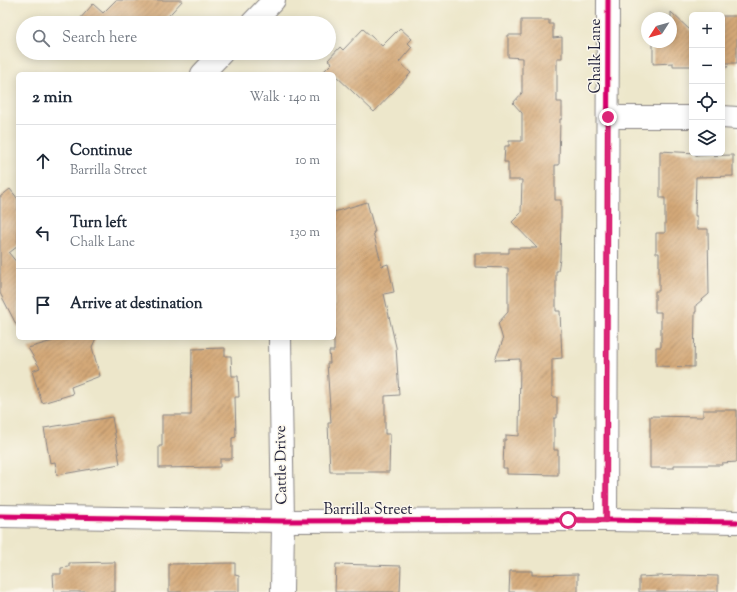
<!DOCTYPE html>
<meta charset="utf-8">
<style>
body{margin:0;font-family:"Sorts Mill Goudy",serif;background:#f6f6f7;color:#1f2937}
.controls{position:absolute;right:12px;top:12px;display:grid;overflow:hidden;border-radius:6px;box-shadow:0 2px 10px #0003}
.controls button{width:36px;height:36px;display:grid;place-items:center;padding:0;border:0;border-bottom:1px solid #e0e1e3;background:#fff;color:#1f2937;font:20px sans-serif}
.compass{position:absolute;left:641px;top:12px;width:36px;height:36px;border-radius:50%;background:#fff;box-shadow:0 2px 10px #0003;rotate:234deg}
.stop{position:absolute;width:12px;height:12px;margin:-9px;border:3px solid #db2777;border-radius:50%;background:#fff}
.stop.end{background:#db2777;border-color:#fff;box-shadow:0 1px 4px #0008}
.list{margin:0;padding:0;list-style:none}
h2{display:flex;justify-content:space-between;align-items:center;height:52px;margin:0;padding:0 16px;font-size:17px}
h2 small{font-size:13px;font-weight:400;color:#747a83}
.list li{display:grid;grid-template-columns:26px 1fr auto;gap:12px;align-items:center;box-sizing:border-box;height:72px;padding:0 16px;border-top:1px solid #e0e1e3}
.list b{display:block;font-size:15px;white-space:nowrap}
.list p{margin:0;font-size:13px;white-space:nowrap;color:#747a83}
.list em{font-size:13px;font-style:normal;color:#747a83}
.icon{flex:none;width:22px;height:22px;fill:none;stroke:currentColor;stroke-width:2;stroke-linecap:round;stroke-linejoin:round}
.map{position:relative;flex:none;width:737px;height:592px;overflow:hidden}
.search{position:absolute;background:#fff;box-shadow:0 2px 10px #0003;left:16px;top:16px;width:320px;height:44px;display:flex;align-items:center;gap:10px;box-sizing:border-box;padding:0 14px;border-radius:22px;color:#747a83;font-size:15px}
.panel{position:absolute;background:#fff;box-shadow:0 2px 10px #0003;left:16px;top:72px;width:320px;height:268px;border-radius:6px}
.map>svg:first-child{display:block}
</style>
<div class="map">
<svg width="737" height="592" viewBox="0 0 737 592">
<defs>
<pattern id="building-hatch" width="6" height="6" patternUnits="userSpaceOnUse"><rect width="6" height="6" fill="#d4a978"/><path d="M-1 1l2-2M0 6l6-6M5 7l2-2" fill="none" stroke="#ac8964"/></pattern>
</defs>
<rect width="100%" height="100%" fill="#fbf7ec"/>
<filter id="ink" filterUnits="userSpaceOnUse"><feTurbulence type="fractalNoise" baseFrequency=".025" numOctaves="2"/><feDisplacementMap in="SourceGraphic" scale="8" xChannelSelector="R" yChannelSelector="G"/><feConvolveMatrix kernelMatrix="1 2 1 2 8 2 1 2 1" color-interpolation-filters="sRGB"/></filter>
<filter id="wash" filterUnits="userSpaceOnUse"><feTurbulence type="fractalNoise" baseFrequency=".012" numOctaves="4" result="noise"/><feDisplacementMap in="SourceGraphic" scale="16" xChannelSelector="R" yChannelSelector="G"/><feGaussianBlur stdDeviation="0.9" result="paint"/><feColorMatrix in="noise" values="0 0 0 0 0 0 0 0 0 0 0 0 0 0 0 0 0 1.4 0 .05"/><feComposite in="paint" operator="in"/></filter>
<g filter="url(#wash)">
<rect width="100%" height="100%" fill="#ede7cb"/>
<g id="blocks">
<g fill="url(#building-hatch)">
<polygon points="116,0 183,0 162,23 83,23 79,20 93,4 103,13"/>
<polygon points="671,12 692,32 692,66 673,66 673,63 653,64 653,42 671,42"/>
<polygon points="722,16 737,16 737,63 725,63 728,67 722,67"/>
<polygon points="521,20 549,20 549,24 553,24 553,38 562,37 562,58 557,58 557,102 562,102 562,119 560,119 559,165 555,165 555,200 561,200 561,219 560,259 558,271 556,271 556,311 560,311 562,358 552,359 552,397 557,397 557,418 554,418 554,450 558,450 558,475 507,474 507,468 503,468 504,440 506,440 506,435 519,436 520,359 495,360 503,340 498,323 508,312 508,268 475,267 475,253 509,253 509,248 537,248 512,222 521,213 522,180 508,180 508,162 504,162 505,146 509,146 509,141 522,141 522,113 513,103 522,93 522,58 508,57 508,35 521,35"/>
<polygon points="400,28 412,39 408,43 412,47 399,62 411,73 374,112 334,74 321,74 332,63 328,60 340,47 343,50 363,29 382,46"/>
<polygon points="660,151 696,153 696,156 733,155 733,176 696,177 695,216 697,216 697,229 708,229 709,294 696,305 696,312 695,312 694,367 656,366 656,347 661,347 661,312 655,312 655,291 659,291 659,253 656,253 656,233 665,233 665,198 660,198"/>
<polygon points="10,189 18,199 18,246 9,253 18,264 18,328 0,293 0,197"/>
<polygon points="367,202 375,232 373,232 382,266 388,264 394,292 384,294 396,347 399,395 385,396 385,434 390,434 389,472 330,472 328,423 331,423 327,363 330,363 329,351 334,351 334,212"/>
<polygon points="63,338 96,338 92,347 100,376 71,387 73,394 42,403 32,371 40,368 28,348"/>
<polygon points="225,348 225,356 231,356 232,376 238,376 239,397 235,397 236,437 232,438 232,459 220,459 220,467 159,468 159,446 162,446 162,415 191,415 192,349"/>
<polygon points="703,410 737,410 737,462 722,463 722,465 674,465 674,468 650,468 650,416 703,417"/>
<polygon points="112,417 120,464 57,475 55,462 50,463 44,428"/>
<polygon points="115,562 115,592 54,592 53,574 61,574 61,568 69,567 69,563"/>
<polygon points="235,563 235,575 239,576 239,592 169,592 169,564"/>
<polygon points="336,564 401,566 400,592 335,592"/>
<polygon points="510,571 532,571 532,575 578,574 578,592 509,592"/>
<polygon points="679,575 718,576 718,592 639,592 639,577"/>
</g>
</g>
</g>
<g filter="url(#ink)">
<use href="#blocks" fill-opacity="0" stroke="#888483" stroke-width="1"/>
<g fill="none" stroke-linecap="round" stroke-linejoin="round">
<g stroke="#888483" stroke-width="24">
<g id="minor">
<polyline points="252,23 274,0"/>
<polyline points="202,74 222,53"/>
<polyline points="608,117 692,117"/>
<polyline points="722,117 737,118"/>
<polyline points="280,338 283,521 282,592"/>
<polyline points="0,516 283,521 606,520 737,522"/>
<polyline points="606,520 608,0"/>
</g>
</g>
<use href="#minor" stroke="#fff" stroke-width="22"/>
<g stroke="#fbf7ec" stroke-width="8">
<g id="cycleway">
<polyline points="0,516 283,521 606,520 737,522"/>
<polyline points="606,520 608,0"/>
</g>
</g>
<use href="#cycleway" stroke="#d6006c" stroke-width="5"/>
</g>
</g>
<g fill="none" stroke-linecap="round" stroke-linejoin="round" filter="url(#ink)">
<polyline stroke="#db2777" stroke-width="5" points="568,520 606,520 608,117"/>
</g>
<g text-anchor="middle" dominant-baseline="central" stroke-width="3" stroke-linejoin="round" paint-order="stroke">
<g font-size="15" fill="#22223b" stroke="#fbf7ec">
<text transform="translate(596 56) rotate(-90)">Chalk Lane</text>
<text transform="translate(282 465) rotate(-91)">Cattle Drive</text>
<text x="368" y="510">Barrilla Street</text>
</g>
</g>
</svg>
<div class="controls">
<button>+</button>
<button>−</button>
<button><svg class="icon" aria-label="locate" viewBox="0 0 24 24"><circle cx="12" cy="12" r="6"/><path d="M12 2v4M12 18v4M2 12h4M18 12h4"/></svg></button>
<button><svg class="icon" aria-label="layers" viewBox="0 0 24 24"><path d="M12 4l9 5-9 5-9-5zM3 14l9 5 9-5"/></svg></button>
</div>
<svg class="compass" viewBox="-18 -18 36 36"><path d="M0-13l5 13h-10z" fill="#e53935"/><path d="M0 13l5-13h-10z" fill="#747a83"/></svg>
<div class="stop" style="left:568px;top:520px"></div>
<div class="stop end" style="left:608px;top:117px"></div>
<div class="search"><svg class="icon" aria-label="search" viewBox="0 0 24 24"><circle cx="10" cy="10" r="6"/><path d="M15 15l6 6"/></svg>Search here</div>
<section class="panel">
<h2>2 min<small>Walk · 140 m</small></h2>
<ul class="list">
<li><svg class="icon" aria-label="ahead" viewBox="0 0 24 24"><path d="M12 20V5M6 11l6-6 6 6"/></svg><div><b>Continue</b><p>Barrilla Street</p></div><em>10 m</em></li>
<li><svg class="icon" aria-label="left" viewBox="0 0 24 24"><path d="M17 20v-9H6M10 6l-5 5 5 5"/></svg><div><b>Turn left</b><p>Chalk Lane</p></div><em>130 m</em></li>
<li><svg class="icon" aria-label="arrive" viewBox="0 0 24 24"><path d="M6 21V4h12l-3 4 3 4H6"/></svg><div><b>Arrive at destination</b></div></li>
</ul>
</section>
</div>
